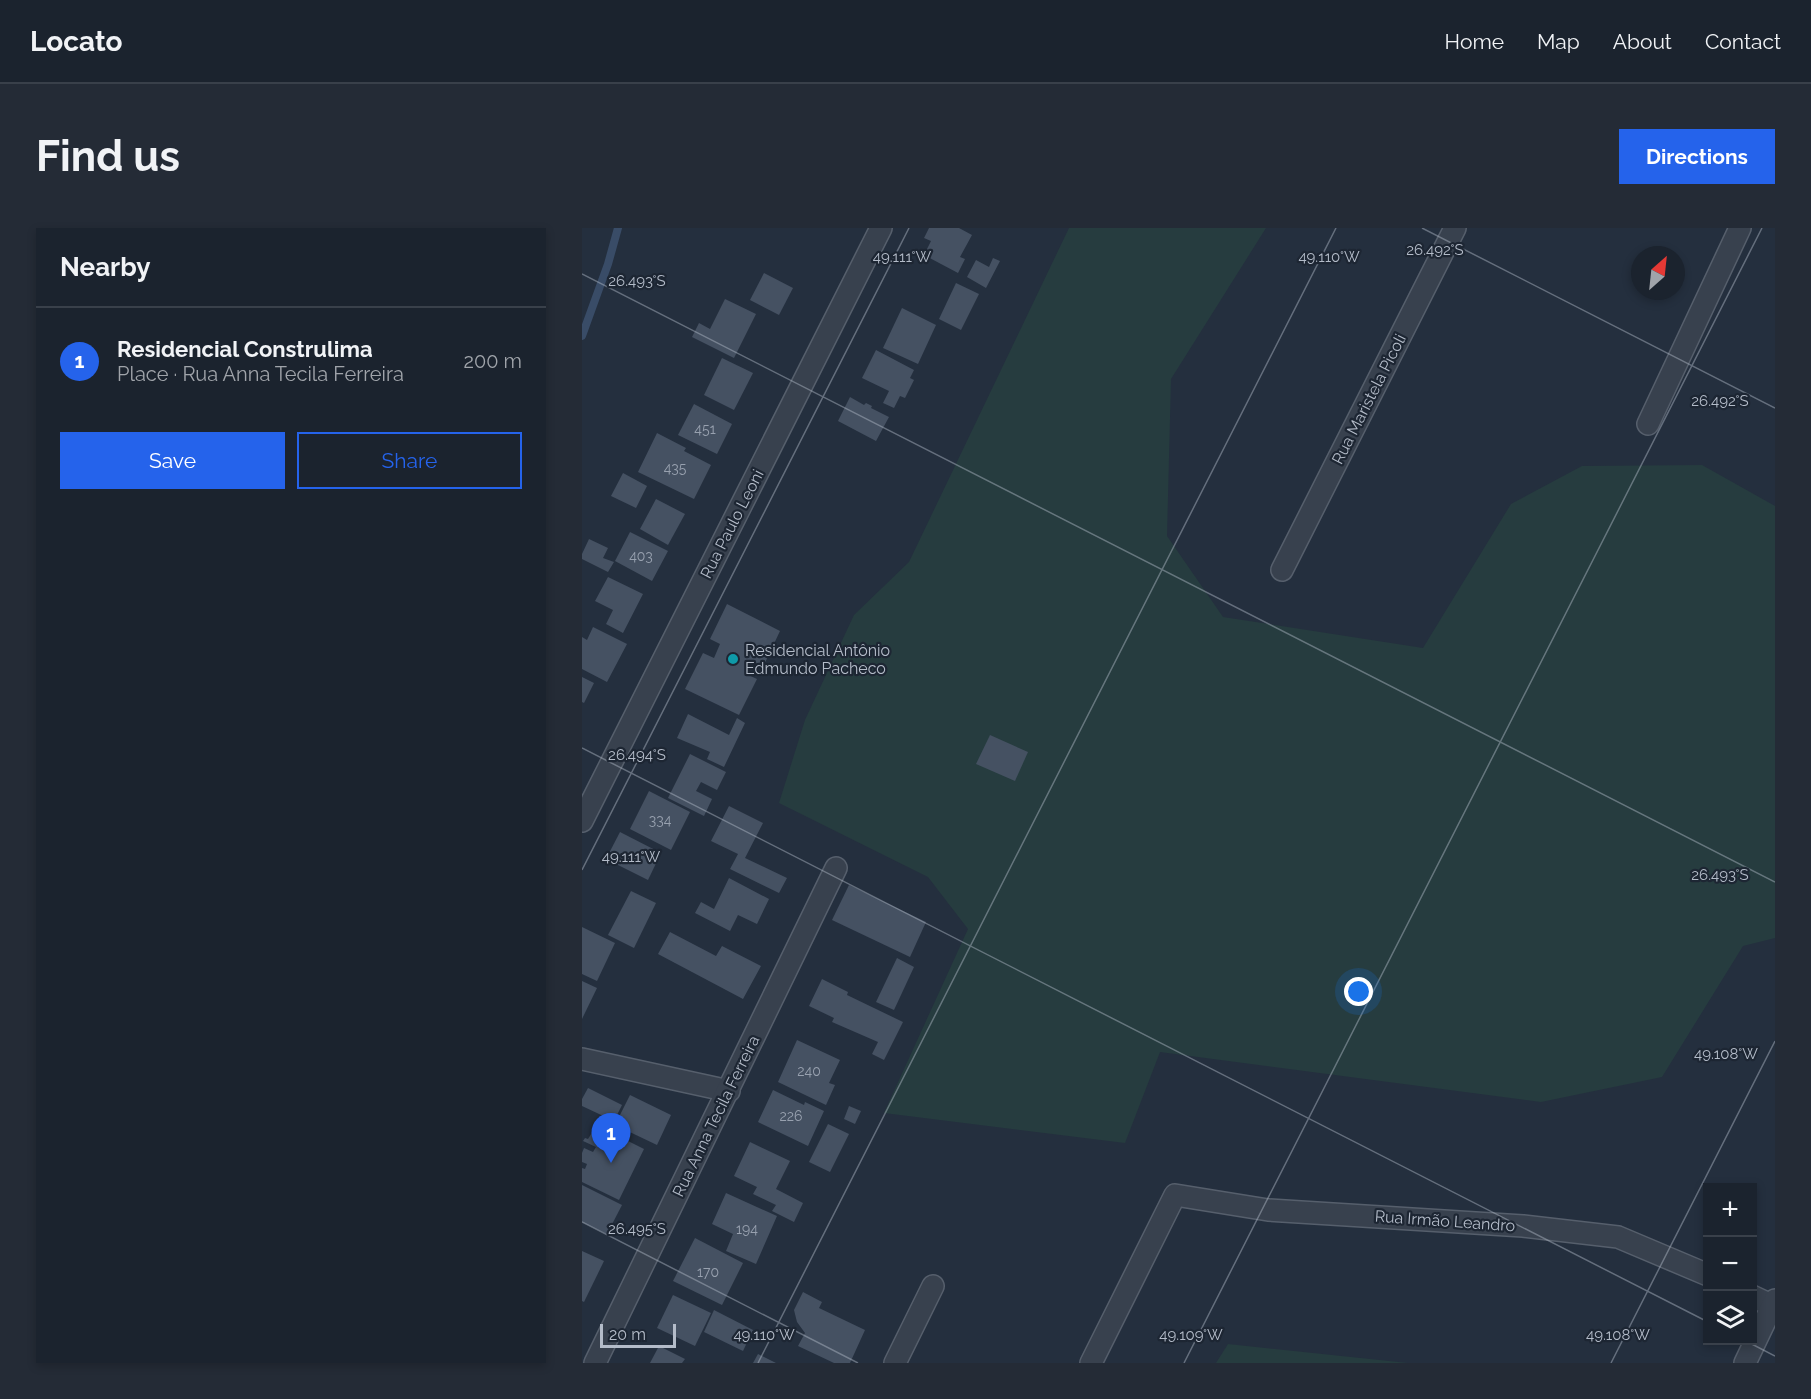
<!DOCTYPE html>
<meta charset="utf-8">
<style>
body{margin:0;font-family:Raleway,sans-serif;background:#242b36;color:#f1f3f6}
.controls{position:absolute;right:18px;bottom:18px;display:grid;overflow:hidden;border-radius:0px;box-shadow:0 3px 9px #0003}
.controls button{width:54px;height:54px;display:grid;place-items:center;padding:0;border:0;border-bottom:2px solid #39404a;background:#1b232e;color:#f1f3f6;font:30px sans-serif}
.compass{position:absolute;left:1049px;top:18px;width:54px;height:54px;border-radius:50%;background:#1b232e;box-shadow:0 3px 9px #0003;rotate:27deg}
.scale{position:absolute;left:18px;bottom:15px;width:76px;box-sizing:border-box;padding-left:6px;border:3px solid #b4bcc9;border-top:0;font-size:16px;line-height:21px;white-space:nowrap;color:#b4bcc9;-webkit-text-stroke:4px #1d2633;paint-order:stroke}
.you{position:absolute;left:777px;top:764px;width:21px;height:21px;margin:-15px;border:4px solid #fff;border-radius:50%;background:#1a73e8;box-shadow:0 0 0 9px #1a73e833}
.badge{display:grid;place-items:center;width:39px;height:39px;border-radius:50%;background:#2563eb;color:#fff;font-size:20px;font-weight:700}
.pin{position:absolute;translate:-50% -50px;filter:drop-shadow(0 2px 3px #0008)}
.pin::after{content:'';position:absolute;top:32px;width:21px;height:18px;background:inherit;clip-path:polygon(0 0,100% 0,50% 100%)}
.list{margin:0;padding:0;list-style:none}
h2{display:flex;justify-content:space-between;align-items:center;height:78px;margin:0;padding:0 24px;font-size:26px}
h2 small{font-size:20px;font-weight:400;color:#a0a4aa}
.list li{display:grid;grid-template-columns:39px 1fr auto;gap:18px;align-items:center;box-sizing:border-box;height:108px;padding:0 24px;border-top:2px solid #39404a}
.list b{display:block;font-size:22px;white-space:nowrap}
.list p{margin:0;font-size:20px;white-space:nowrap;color:#a0a4aa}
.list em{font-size:20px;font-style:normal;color:#a0a4aa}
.actions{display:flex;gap:12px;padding:18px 24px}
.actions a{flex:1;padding:14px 0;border:2px solid #2563eb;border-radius:0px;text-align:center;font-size:21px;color:#2563eb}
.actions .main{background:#2563eb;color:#fff}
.icon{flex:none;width:33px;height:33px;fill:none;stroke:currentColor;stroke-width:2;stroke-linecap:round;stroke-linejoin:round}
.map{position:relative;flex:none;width:1193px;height:1135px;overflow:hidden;border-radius:0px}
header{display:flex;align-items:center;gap:36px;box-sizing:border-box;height:84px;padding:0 30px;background:#1b232e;border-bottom:2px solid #39404a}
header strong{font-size:28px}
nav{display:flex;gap:33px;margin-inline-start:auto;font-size:21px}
.intro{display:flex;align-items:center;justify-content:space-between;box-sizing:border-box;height:144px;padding:0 36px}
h1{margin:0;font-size:42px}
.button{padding:15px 27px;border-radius:0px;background:#2563eb;color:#fff;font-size:21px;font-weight:700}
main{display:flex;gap:36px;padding:0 36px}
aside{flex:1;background:#1b232e;border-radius:0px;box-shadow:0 3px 9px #0003}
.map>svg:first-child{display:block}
</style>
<header>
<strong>Locato</strong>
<nav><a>Home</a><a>Map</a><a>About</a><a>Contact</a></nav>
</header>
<div class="intro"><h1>Find us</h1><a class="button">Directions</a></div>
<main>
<aside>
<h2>Nearby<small></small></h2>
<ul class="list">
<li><span class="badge">1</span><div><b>Residencial Construlima</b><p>Place · Rua Anna Tecila Ferreira</p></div><em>200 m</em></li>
</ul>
<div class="actions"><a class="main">Save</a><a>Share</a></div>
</aside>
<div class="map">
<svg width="1193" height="1135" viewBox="0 0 1193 1135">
<rect width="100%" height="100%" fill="#242f3e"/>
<g fill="#263c3f">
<polygon points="487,0 684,0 589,151 585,308 641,389 841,420 929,276 1000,238 1120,237 1193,278 1193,710 1161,718 1080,849 959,874 578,824 543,915 302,885 386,701 346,649 197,575 223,492 272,387 327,334"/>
<polygon points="646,1116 826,1135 634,1135"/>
</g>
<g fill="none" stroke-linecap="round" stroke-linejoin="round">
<polyline stroke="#394c67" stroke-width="8" points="0,108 26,36 36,0"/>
</g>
<g fill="#455162">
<polygon points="347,0 377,0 390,7 378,29 383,31 376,45 342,27 349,13 342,10"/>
<polygon points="411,30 418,33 404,60 385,49 394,32 407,39"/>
<polygon points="182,45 211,60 197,87 168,72"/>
<polygon points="374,55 397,66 379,102 357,91"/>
<polygon points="143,71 174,86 152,130 110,109 117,95 128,101"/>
<polygon points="320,80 354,97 336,136 301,120"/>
<polygon points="294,122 332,142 328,150 332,152 323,170 318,168 312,180 301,175 307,163 280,150"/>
<polygon points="140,130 171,145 152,182 122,167"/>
<polygon points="268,169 282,177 284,175 290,178 289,180 307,189 294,213 256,193"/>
<polygon points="112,176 150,196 135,226 96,207"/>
<polygon points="75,205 104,220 102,223 129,237 112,271 56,244"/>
<polygon points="41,245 65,258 54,280 29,268"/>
<polygon points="74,271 103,286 86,317 58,301"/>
<polygon points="48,304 86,323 70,353 33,333"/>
<polygon points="7,311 26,320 21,330 32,334 26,344 0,331 0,326"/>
<polygon points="26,349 61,366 41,405 24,396 31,382 13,373"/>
<polygon points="145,376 198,403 181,439 170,433 164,446 175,451 157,487 103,461 121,425 132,430 138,416 128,411"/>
<polygon points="11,399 45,416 25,454 0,441 0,409 5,412"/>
<polygon points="0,449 12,455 2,475 0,474"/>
<polygon points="106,486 147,507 155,490 163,495 142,539 125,531 128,524 95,510"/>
<polygon points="408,507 446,524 433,553 394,536"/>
<polygon points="108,526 144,544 135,562 119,554 114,563 130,571 122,588 86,570"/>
<polygon points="67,563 108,584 89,622 48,601"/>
<polygon points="147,578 181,595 163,630 205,650 197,665 148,641 156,626 129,613"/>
<polygon points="38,604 79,625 66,652 24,631"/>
<polygon points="147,650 187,671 175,696 156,687 148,703 113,685 119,674 132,681"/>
<polygon points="267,657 344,694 328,729 250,692"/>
<polygon points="49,663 74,675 52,720 26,707"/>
<polygon points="0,699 33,715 15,753 0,746"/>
<polygon points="88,704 134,728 140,718 179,738 161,771 76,726"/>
<polygon points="315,730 332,739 312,782 294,774"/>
<polygon points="240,751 266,764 265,767 321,794 302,832 290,826 296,814 250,794 252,790 227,778"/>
<polygon points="0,753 15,760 0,791"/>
<polygon points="215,812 258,832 247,855 253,857 244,877 196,854"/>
<polygon points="6,860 40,877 32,893 0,878 0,871"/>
<polygon points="191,862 222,877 223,874 242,883 226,918 176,894"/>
<polygon points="48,867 89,887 75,917 33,897"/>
<polygon points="267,878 279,883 273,896 262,891"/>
<polygon points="246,896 267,906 248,944 227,934"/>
<polygon points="22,901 62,921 37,972 0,954 0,940 3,941 5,936 0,934 0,925 2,920 11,924 14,919 1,913 3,910 6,911 11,903 20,907"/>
<polygon points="168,914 208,933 194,961 221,975 212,994 190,983 194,977 171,966 175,959 152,948"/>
<polygon points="0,957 40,977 25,1006 0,994"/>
<polygon points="144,965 195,988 174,1036 144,1023 151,1006 130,996"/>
<polygon points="113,1010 161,1035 140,1077 91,1053"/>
<polygon points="0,1023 22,1033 2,1074 0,1073"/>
<polygon points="221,1064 240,1074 237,1080 283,1102 268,1135 252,1135 216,1118 223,1105 215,1094 212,1082"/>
<polygon points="91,1067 129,1085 113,1118 75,1100"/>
<polygon points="132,1082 171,1102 161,1123 122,1104"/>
<polygon points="77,1118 103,1131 100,1135 68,1135"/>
<polygon points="176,1126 194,1135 171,1135"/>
</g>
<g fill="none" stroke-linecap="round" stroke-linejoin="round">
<g stroke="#565f6c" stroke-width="24">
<g id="street">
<polyline points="1066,196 1158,0"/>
<polyline points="700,342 873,0"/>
<polyline points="0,593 299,0"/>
<polyline points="0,831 147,863"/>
<polyline points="1170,1068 1193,1079"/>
<polyline points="13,1135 254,640"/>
<polyline points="313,1135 351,1058"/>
<polyline points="509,1135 593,967 686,982 941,998 1036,1009 1126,1047"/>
<polyline points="1163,1135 1193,1072"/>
</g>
</g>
<use href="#street" stroke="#38414e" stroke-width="21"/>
</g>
<path fill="none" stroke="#b4bcc9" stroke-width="1.5" stroke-opacity="0.45" d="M840,0L1193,180M0,46L1193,654M0,520L1126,1094M0,642L327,0M0,994L276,1135M1162,1112L1193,1128M176,1135L754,0M602,1135L1180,0M1029,1135L1193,813"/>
<circle fill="#0f9aa8" stroke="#1d2633" stroke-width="2" cx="151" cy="431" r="6"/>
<g text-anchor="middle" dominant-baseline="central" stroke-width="4.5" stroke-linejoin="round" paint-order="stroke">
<g font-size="14" fill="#98a1af">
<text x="123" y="201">451</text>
<text x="93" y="240">435</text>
<text x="59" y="328">403</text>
<text x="78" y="592">334</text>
<text x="227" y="843">240</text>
<text x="209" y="888">226</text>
<text x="165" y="1001">194</text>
<text x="126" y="1044">170</text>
</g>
<g font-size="16" fill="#b4bcc9" stroke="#1d2633">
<text transform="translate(787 171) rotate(-63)">Rua Maristela Picoli</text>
<text transform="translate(150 296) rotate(-63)">Rua Paulo Leoni</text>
<text transform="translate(134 888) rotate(-64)">Rua Anna Tecila Ferreira</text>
<text transform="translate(863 993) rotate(4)">Rua Irmão Leandro</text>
</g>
<g font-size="16" fill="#b4bcc9" stroke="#1d2633" text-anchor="start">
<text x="163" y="422">Residencial Antônio<tspan x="163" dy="18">Edmundo Pacheco</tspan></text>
</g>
</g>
<g font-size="15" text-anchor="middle" fill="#b4bcc9" stroke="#1d2633" stroke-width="4.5" stroke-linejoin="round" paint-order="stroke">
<text x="853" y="27">26.492°S</text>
<text x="320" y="34">49.111°W</text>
<text x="747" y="34">49.110°W</text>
<text x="55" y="58">26.493°S</text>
<text x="1138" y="178">26.492°S</text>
<text x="55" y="532">26.494°S</text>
<text x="49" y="634">49.111°W</text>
<text x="1138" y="652">26.493°S</text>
<text x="1144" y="831">49.108°W</text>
<text x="55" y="1006">26.495°S</text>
<text x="182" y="1112">49.110°W</text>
<text x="609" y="1112">49.109°W</text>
<text x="1036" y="1112">49.108°W</text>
</g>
</svg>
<div class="controls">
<button>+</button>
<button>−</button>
<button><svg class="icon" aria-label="layers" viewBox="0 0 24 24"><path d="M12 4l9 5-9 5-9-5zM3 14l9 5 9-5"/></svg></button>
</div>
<svg class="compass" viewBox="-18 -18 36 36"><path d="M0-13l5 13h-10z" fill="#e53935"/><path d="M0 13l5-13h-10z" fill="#a0a4aa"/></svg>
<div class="scale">20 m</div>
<div class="you"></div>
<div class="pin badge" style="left:29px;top:935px">1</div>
</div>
</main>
